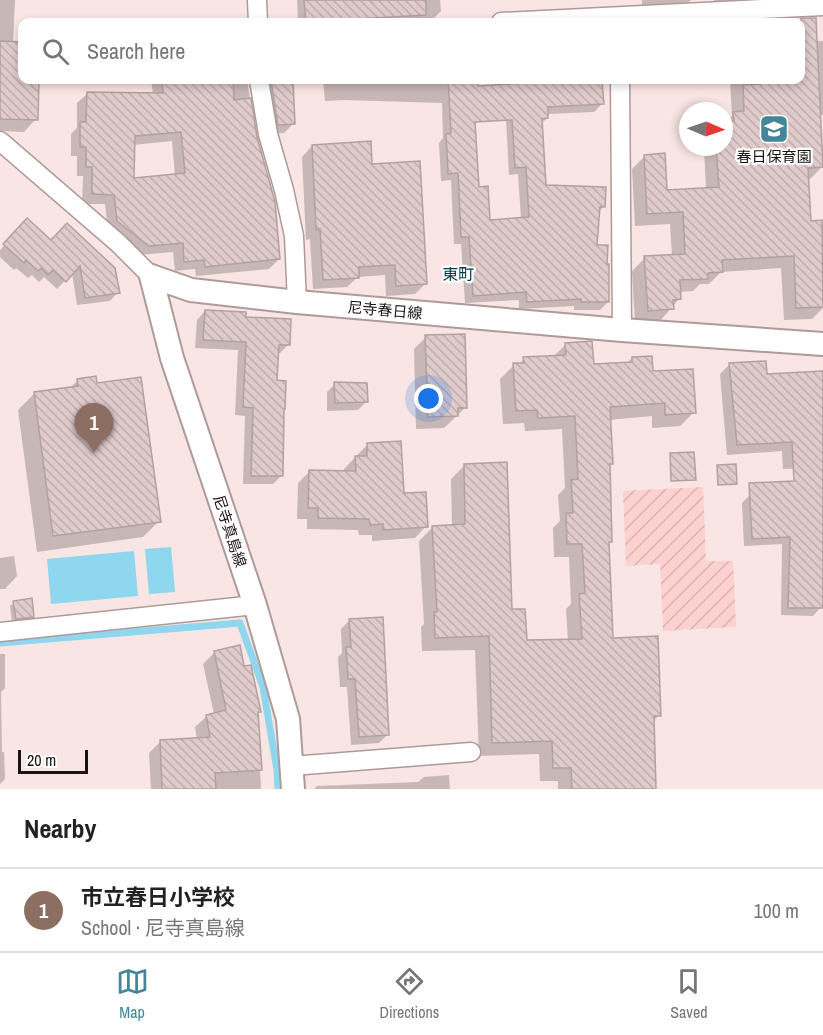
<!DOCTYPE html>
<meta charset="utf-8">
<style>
body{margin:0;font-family:"Archivo Narrow","Noto Sans JP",sans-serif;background:#f2f2f2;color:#222}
.compass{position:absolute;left:679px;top:102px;width:54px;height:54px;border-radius:50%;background:#fff;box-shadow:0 3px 9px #0003;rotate:92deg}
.scale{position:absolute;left:18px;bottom:15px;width:70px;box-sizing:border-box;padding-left:6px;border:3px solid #1b1414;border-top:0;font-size:16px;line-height:21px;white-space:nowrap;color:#1b1414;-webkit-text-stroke:4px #fff;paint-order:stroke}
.you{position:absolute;left:429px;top:399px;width:21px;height:21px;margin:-15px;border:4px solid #fff;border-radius:50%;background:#1a73e8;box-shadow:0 0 0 9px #1a73e833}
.badge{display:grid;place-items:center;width:39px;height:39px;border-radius:50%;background:#458598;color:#fff;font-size:20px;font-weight:700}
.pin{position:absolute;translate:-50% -50px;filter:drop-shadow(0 2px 3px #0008)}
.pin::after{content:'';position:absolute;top:32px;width:21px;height:18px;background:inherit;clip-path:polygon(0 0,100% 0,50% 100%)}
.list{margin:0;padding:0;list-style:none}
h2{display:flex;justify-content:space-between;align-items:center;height:78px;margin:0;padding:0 24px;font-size:26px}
h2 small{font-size:20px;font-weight:400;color:#767676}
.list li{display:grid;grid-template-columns:39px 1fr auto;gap:18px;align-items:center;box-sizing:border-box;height:84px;padding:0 24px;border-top:2px solid #e0e0e0}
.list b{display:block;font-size:22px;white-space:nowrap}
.list p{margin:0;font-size:20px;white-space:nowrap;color:#767676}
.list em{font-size:20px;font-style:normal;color:#767676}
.icon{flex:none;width:33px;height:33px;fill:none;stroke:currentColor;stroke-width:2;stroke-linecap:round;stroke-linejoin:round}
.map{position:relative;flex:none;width:823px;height:789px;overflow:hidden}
.search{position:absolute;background:#fff;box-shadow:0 3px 9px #0003;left:18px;right:18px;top:18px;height:66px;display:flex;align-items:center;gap:15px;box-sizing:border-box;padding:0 21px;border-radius:12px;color:#767676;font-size:22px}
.sheet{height:162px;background:#fff}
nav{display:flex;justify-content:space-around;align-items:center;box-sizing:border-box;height:84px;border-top:2px solid #e0e0e0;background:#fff;font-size:16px;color:#767676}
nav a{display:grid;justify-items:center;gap:3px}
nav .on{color:#458598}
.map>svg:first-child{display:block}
</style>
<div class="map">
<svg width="823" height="789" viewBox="0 0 823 789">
<defs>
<pattern id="garden-furrows" width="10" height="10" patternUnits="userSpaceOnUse" patternTransform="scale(1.5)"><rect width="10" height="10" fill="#fcd1d0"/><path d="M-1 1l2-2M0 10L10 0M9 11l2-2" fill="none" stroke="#d7b3b2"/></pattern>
<pattern id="building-back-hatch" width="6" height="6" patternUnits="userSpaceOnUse" patternTransform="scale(1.5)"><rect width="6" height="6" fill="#dfcbcb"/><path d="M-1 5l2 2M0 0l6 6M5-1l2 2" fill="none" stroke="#bfadad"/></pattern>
</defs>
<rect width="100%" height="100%" fill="#f9e5e4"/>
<polygon fill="url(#garden-furrows)" points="703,487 706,561 733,561 736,627 663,631 660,564 626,566 623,491"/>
<g fill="#8ed7ee">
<polygon points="171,547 175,592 149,594 145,549"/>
<polygon points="134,551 138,596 51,604 47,559"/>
</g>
<g fill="#0003" fill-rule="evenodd">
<polygon points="0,0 15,0 13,43 22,43 22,80 31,80 22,89 0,88"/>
<polygon points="297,0 440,0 441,11 433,19 423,19 419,22 298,22"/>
<polygon points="642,0 691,0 685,6 642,7"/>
<polygon points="714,0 762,0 757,5 714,7"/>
<polygon points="815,21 816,41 823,41 823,115 820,115 823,166 810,179 807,179 810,222 823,222 823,308 812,319 784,320 781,268 721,272 709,284 700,284 693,291 679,292 679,299 660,321 635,323 632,271 645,258 672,256 670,224 635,226 632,169 645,156 666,191 706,189 704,147 724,147 724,123 732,116 730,80 800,80 800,22 767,22"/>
<path d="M151,80H247L256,137L279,259L269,269L196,276L195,269L175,271L173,252L139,255L108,231L105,204H82L83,176H77V156H71V134L77,128V103L87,94L153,95ZM172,141L175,176L133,179V145Z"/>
<polygon points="254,80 291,80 294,123 284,133 268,134"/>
<polygon points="323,80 476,80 479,121 474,125 478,188 488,221 521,219 518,174 509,175 504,80 601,80 602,104 594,112 547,114 547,118 541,124 545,186 604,206 598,212 596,246 606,265 608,302 600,310 574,310 574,306 519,309 519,300 465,303 461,244 454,244 451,180 441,181 439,143 443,138 442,103 344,100 325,101"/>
<polygon points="0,96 36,119 24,132 0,131"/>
<polygon points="312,146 371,166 426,283 415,294 386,296 385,275 358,277 347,287 313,289 310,239 306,240 302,157"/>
<polygon points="19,229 51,242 118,292 110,301 77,305 72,273 57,289 44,277 39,282 32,275 28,278 16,268 14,270 0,257 0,250"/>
<polygon points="205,311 244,318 288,345 280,353 277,353 276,382 281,476 273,484 243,484 245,416 235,415 238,350 195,348 197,320"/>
<polygon points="426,337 466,407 444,428 416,429 414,349"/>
<polygon points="566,344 592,366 626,364 632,358 651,373 694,412 680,426 652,428 652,416 609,420 611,463 608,466 610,541 607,544 612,639 659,715 653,722 655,789 558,789 558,781 540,781 539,754 479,756 475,650 422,651 421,627 424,624 419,541 433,527 452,526 451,479 465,465 511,611 525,642 568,641 566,609 571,604 569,557 554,557 553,528 560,521 558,495 565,488 562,429 525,431 524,423 503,424 500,379 514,365 518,365 524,359 553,357"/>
<polygon points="730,364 765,376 823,387 823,461 816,468 783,469 782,451 727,455 720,374"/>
<polygon points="78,380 159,521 143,537 37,552 18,410 35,393 70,388"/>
<polygon points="335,384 366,402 358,410 327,411 327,392"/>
<polygon points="367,445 426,526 415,538 372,541 372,535 359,535 358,530 307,529 307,519 297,519 298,483 309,472 345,472 344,469"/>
<polygon points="750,495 823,496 821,607 813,616 781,615 782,544 744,546 742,503"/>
<polygon points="14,556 17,576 5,589 0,589 0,558"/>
<polygon points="14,603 33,616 29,620 12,622 10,606"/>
<polygon points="349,621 387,735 379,743 351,745 347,687 340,687 338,657 342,653 341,629"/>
<polygon points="215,652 243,668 259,711 257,713 261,789 151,789 149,753 161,741 197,739 195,727 207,716 214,714 203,664"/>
<polygon points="0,654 5,654 5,688 1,692 2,752 4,752 5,779 0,784"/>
<polygon points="449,775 450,789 314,789 317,786 418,782 424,777"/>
</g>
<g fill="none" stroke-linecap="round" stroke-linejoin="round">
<polyline stroke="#8ed7ee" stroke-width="7" points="0,643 240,623 263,687 277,770 278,789"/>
</g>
<g fill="url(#building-back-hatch)" stroke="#b3a1a0" stroke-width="1.5" fill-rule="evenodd">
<polygon points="304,0 426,0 426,15 306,22"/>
<polygon points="801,18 816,18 823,167 808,168 811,221 822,220 823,307 796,308 794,256 722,260 723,272 708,273 708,279 680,280 681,299 673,300 674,309 648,311 644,256 685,254 683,212 647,214 644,155 665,153 667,190 719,187 716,147 724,147 724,121 734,121 733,112 744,111 743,85 761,84 761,80 801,80"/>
<polygon points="0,41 22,42 22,80 39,80 38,120 0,119"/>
<path d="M162,80H233L234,100L251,98L257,137L275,202L280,259L205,267L204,260L184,262L183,243L149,246L117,221L114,195L92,194V167H86V147H80V122H86L87,92L163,93ZM181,132L185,173L134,178L135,136Z"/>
<polygon points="271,80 293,80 295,124 278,125"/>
<path d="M448,80H477L478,86L569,80H602L604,104L548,107V118L542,119L546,185L606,187L605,207H600L597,245H608L607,264H609V302H581V299L527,302L526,292L473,296L469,237H461L458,173L448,174L446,134L451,133ZM512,120L515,168L526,167L529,217L490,220L488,186L479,187L475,122Z"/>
<polygon points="371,141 372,164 420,161 427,284 396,286 395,265 359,267 359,278 323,280 320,229 316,230 312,145"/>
<polygon points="27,218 51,240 67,223 115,268 120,293 85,298 80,266 66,282 53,270 48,275 41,268 38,271 26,260 24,263 3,244"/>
<polygon points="205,310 246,312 246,317 291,319 290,345 279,345 277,380 286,381 285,409 284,409 283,476 251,476 253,408 243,407 246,342 203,340"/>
<polygon points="465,334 467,408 458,408 458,416 428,417 425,335"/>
<polygon points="592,341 594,364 632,362 632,357 652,356 653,371 693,369 696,413 665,415 665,403 610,407 613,464 610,464 612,542 609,542 613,638 658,636 661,716 654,716 656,789 572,789 571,768 553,768 552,741 492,743 489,636 435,638 434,612 437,612 432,526 465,524 464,464 507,462 512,609 525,609 527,640 582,639 579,594 585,593 582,544 567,544 566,513 573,513 571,480 578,479 575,416 538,418 537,410 516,411 513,363 524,363 523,357 566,355 565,343"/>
<polygon points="766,361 767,374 823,371 823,608 788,608 790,537 752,539 749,483 794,481 792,442 737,445 729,363"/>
<polygon points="96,376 97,383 141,377 161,522 53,536 34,392 78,386 77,379"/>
<polygon points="334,382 367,383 368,402 335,403"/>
<polygon points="401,441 404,493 426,492 428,527 383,530 383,524 370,525 369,519 318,518 318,508 308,508 309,470 356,471 355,456 367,456 367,443"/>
<polygon points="694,452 696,480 671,481 670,453"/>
<polygon points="736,464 737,484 718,485 717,465"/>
<polygon points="32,598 34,617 16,619 13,601"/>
<polygon points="383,617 389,735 359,737 355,679 348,679 346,647 351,647 349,619"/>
<polygon points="240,645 244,666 251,665 261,712 258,712 262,770 215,773 216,789 162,789 160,740 210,737 206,715 226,710 214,651"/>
</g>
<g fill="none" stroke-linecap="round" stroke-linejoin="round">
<g stroke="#ad9b9a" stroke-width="21">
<g id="minor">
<polyline points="257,0 258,22"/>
<polyline points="501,22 823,6"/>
<polyline points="259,80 268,134 284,190 294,236 297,302"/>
<polyline points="620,80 622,330"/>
<polyline points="0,141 118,243 151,276"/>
<polyline points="0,632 255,605"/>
<polyline points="292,766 471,752"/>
</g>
</g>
<g stroke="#ad9b9a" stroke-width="26">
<g id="tertiary">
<polyline points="151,276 191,290 297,302 622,330 823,344"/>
<polyline points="151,276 172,358 255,605 288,719 293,789"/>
</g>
</g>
<use href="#minor" stroke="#fff" stroke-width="18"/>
<use href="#tertiary" stroke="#fff" stroke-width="22"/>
</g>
<defs>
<g id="school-square" transform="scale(1.5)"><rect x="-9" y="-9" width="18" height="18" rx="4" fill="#458598" stroke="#fff"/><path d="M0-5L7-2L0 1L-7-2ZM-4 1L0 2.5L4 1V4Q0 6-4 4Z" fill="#fff"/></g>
</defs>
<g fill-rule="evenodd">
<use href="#school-square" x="774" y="129"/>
</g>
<g text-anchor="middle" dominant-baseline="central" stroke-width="4.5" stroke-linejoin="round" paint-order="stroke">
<g font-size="15" fill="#1b1414" stroke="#fff">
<text x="774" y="156">春日保育園</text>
</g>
<g font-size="15" fill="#1b1414" stroke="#fff">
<text transform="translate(385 310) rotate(5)">尼寺春日線</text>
<text transform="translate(230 531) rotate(72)">尼寺真島線</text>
</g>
<g font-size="16" fill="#003b4a" stroke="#fff">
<text x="458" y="274">東町</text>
</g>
</g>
</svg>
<svg class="compass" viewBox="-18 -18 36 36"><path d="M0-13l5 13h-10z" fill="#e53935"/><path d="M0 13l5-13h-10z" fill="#767676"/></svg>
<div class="scale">20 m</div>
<div class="you"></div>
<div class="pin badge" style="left:94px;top:453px;background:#8d6e63">1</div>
<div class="search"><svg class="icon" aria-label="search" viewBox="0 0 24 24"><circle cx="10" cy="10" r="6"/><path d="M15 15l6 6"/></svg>Search here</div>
</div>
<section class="sheet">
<h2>Nearby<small></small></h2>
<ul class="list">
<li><span class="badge" style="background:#8d6e63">1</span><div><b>市立春日小学校</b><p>School · 尼寺真島線</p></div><em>100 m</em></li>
</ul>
</section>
<nav>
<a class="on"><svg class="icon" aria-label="map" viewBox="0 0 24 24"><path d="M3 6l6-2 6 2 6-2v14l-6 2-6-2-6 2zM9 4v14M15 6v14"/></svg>Map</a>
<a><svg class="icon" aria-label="directions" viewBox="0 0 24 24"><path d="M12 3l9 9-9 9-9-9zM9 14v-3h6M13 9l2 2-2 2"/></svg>Directions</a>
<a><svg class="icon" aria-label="saved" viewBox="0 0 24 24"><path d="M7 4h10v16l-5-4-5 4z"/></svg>Saved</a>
</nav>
